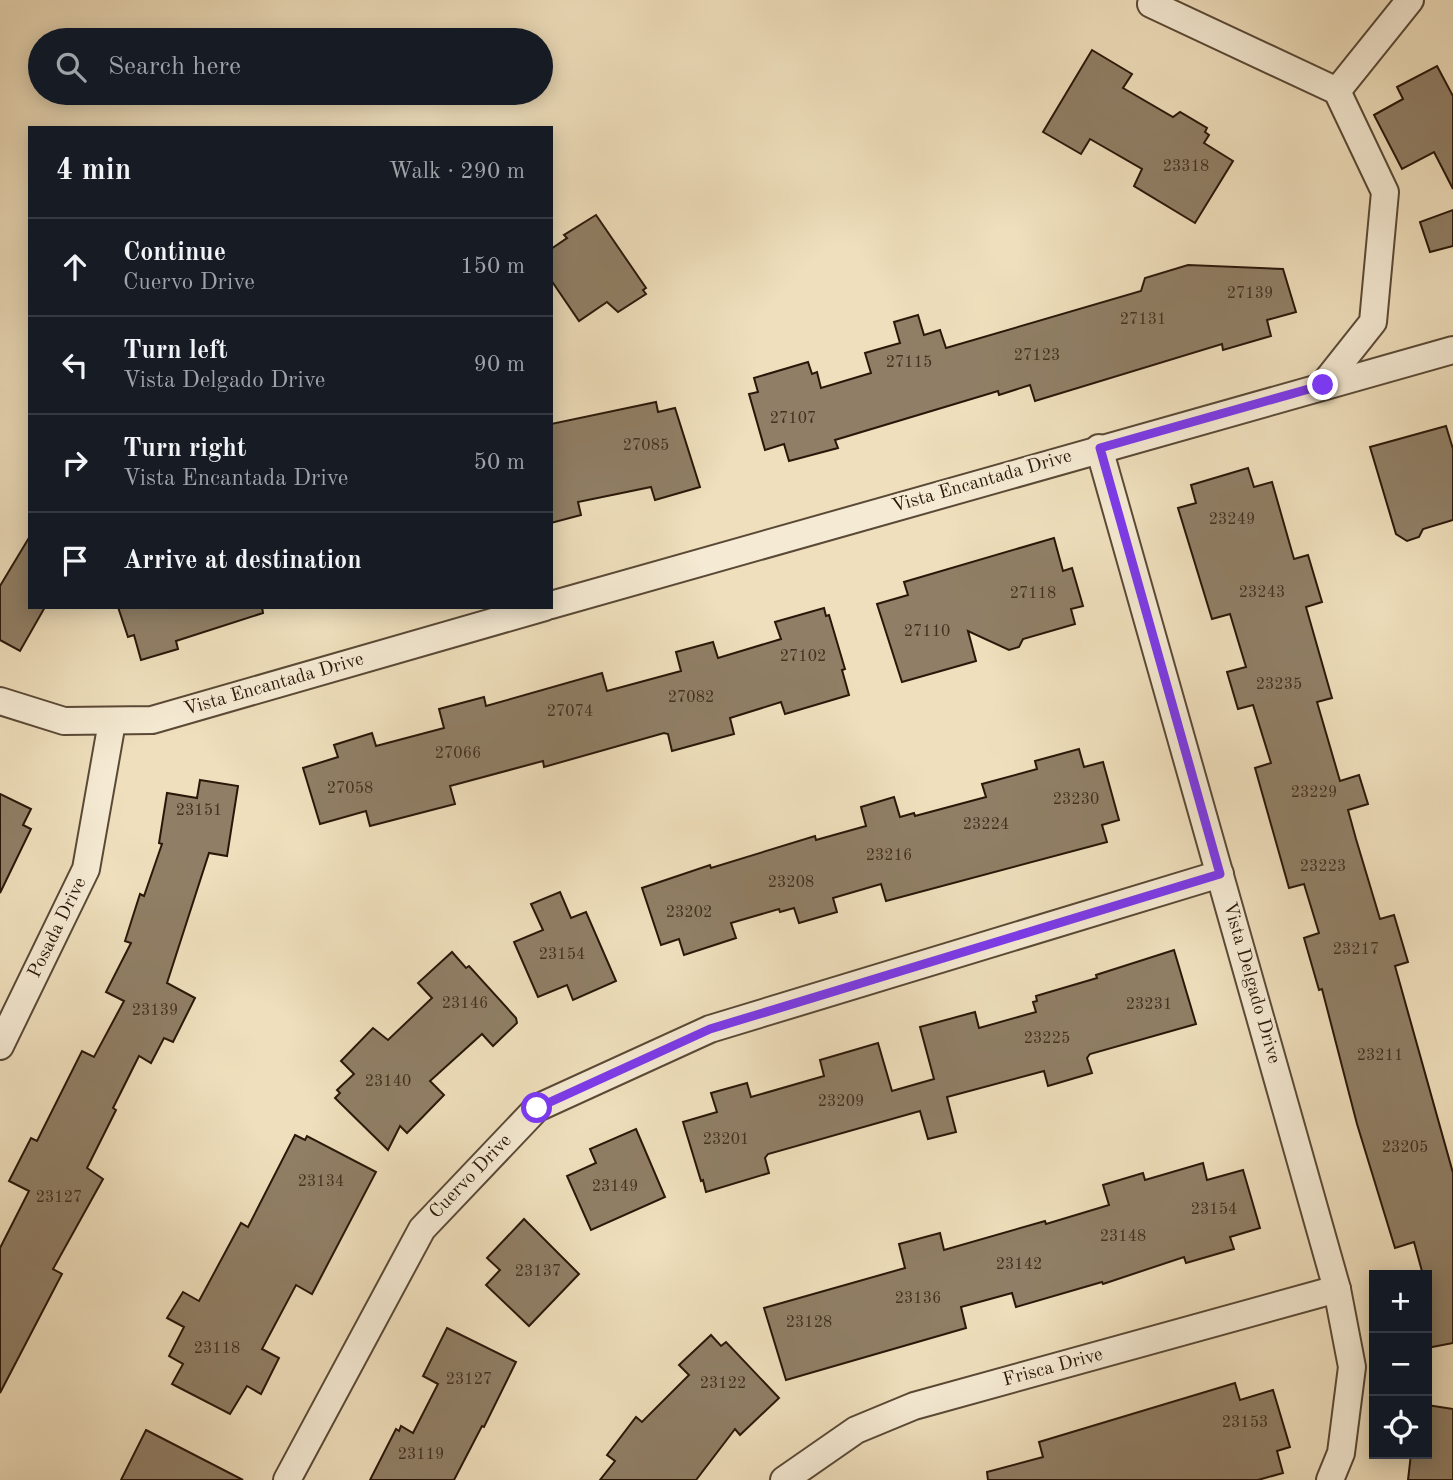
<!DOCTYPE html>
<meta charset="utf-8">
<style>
body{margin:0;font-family:"Old Standard TT",serif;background:#242831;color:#f1f3f6}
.controls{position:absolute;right:21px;bottom:21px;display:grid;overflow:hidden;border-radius:0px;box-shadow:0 4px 18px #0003}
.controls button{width:63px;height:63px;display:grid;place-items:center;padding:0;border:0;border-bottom:2px solid #363941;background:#171b24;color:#f1f3f6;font:35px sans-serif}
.stop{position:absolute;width:21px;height:21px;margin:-16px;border:5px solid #7c3aed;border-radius:50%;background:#fff}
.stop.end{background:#7c3aed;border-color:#fff;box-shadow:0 2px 7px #0008}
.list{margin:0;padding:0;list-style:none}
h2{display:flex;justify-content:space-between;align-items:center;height:91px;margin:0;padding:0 28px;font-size:30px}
h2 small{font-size:23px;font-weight:400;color:#9ea1a6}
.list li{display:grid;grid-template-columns:46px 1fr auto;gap:21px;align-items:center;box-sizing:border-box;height:98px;padding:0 28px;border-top:2px solid #363941}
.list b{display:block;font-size:26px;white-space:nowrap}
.list p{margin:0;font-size:23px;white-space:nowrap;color:#9ea1a6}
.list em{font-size:23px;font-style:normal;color:#9ea1a6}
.icon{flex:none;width:38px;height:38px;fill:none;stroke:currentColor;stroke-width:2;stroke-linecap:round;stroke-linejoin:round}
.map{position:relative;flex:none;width:1453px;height:1480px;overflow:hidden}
.search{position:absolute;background:#171b24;box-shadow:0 4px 18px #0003;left:28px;top:28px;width:525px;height:77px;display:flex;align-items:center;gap:18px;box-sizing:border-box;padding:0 24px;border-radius:38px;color:#9ea1a6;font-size:26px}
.panel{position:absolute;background:#171b24;box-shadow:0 4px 18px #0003;left:28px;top:126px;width:525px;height:483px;border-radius:0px}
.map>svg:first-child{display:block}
</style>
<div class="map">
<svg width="1453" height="1480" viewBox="0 0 1453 1480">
<rect width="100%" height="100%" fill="#efdfbc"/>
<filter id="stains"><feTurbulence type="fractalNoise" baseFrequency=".00286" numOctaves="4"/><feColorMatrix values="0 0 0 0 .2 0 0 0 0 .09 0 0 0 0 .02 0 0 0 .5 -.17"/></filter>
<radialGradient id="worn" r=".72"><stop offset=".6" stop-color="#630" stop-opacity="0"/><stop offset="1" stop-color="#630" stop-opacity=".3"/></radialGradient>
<g fill="#907f66" stroke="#291709" stroke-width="2">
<polygon points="1092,50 1132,74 1123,88 1173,117 1180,112 1207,128 1205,132 1209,135 1204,143 1233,161 1195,223 1134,186 1142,169 1090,139 1081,154 1043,132"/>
<polygon points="1437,66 1453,96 1453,189 1434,152 1402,169 1374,115 1403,99 1397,87"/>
<polygon points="1453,210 1453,246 1430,252 1420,222"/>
<polygon points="596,215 646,288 643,290 646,294 618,312 607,302 579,321 551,280 551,249 567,238 564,235"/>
<polygon points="1188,265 1283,269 1296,312 1267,320 1271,336 1223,350 1222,344 1035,401 1030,385 999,395 998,391 835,440 838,448 789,461 784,444 765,450 749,394 758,392 754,378 808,362 812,374 817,372 821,388 871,373 865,353 900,343 894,322 918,315 924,335 940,330 946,348 1141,291 1145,278"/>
<polygon points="656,402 658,412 675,408 700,487 655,500 651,487 578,502 581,515 551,523 551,424"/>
<polygon points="1446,426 1453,449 1453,520 1423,529 1419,537 1407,541 1396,534 1370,447"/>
<polygon points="1248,468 1254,487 1272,482 1294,559 1308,555 1322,602 1306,607 1332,698 1317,702 1340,781 1359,775 1368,804 1348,810 1356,839 1380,919 1394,915 1408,962 1395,966 1453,1173 1453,1343 1427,1348 1427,1275 1423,1275 1414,1242 1395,1248 1357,1124 1322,989 1319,990 1304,938 1319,933 1304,884 1289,888 1255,768 1271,763 1253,705 1238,709 1227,672 1246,667 1230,614 1212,619 1178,508 1196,503 1191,485"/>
<polygon points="30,536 30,607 45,607 20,651 0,640 0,586"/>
<polygon points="1054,538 1063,571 1072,568 1083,606 1071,609 1075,624 1023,639 1019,647 1009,650 968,631 976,661 902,682 877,604 908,595 904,582"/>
<polygon points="118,607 262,607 263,613 176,641 178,649 141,660 134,635 128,637"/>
<polygon points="824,608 826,616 829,615 845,669 842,670 849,695 785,714 781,702 730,718 734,734 672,751 668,734 664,733 544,767 543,761 450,786 455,804 370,826 366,811 320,824 303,768 338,757 334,745 372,733 376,746 444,728 439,709 484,697 486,706 602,673 607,691 681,671 676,652 713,642 718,658 781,639 775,622"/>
<polygon points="1079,749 1084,767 1103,762 1119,820 1102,825 1107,842 886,901 881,884 833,898 837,912 799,923 794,908 780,912 779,909 731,923 736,938 684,955 679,939 661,945 642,888 710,865 711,868 815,836 816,840 866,826 861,807 894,797 900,817 914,813 915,816 986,797 982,784 1037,769 1035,761"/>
<polygon points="200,780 238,786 227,856 209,853 167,983 195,998 173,1042 164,1038 151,1063 139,1056 113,1108 116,1110 87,1168 103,1179 53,1269 62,1274 0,1393 0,1248 29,1191 9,1181 31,1138 37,1141 82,1051 94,1057 124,1001 106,992 131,943 125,941 140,894 144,896 162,844 159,843 167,793 197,798"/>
<polygon points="0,794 31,809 23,825 31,829 0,893"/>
<polygon points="560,892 571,918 586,912 616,981 573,1000 567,985 538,997 514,942 543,930 531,904"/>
<polygon points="1174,950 1196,1024 1090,1054 1087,1058 1092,1073 1048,1086 1044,1071 947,1097 956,1132 928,1139 920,1111 768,1154 765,1158 769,1173 706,1192 703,1180 701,1181 683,1122 717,1112 711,1093 747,1083 751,1097 824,1076 820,1060 878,1043 892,1091 934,1079 920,1027 975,1012 979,1028 1036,1012 1033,1002 1037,1001 1036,996 1097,978 1096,975"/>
<polygon points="452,952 466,968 469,966 516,1018 517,1023 493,1046 482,1034 430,1081 444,1095 407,1133 400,1126 388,1150 335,1098 340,1093 337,1090 354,1074 341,1061 373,1028 388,1040 432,998 418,983"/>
<polygon points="636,1129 665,1197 591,1230 567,1176 596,1163 590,1149"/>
<polygon points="295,1135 305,1140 307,1136 376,1172 312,1294 296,1285 262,1349 279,1358 261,1394 247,1386 230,1414 172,1384 183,1364 169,1356 184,1327 167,1318 183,1292 199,1301 241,1223 248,1227"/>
<polygon points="1203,1163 1207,1180 1243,1170 1260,1228 1230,1237 1234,1249 1186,1263 1184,1257 1103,1284 1102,1282 1016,1307 1012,1293 961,1307 966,1328 786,1380 764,1308 905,1268 899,1244 940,1233 944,1250 1045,1221 1046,1224 1109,1205 1103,1185 1143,1173 1145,1180"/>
<polygon points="524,1219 579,1274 529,1326 486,1285 500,1270 487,1258"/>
<polygon points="447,1328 516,1362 484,1427 482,1426 454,1480 370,1480 396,1429 399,1431 401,1426 413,1433 438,1384 423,1376"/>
<polygon points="711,1335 721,1346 726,1342 779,1398 740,1435 735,1429 696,1480 600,1480 615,1461 607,1455 636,1417 642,1422 689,1375 679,1365"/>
<polygon points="1235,1383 1240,1400 1273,1390 1290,1447 1277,1451 1283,1473 1258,1480 988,1480 987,1472 1043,1457 1039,1442"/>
<polygon points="1427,1405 1453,1409 1453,1480 1408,1480 1411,1454 1427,1454"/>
<polygon points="146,1430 243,1480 121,1480"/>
</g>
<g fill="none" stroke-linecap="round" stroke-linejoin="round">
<g stroke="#5a4936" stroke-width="30">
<g id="street">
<polyline points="1151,4 1337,91 1385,192 1373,322 1323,385"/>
<polyline points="1337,91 1410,0"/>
<polyline points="1099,448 1337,1289 1352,1367 1341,1453 1330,1480"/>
<polyline points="551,605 1453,350"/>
<polyline points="0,701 64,721 152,720 545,607"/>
<polyline points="0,1046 86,869 112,722"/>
<polyline points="287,1480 422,1229 537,1108 710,1029 1220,874"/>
<polyline points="784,1480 856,1430 914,1406 1337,1289"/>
</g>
</g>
<use href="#street" stroke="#f5ead3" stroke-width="26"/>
</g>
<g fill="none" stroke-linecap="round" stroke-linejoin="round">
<polyline stroke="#7c3aed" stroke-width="9" points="537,1108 710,1029 1220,874 1100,448 1323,385"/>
</g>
<g text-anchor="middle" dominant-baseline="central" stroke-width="6" stroke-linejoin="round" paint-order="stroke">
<g font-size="16" fill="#433120">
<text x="1186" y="167">23318</text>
<text x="1250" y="294">27139</text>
<text x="1143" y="320">27131</text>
<text x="1037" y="356">27123</text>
<text x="909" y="363">27115</text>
<text x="793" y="419">27107</text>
<text x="646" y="446">27085</text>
<text x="1232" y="520">23249</text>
<text x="1262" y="593">23243</text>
<text x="1033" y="594">27118</text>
<text x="927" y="632">27110</text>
<text x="803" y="657">27102</text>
<text x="1279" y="685">23235</text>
<text x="691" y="698">27082</text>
<text x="570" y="712">27074</text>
<text x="458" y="754">27066</text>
<text x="350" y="789">27058</text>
<text x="1314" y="793">23229</text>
<text x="1076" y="800">23230</text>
<text x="199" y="811">23151</text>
<text x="986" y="825">23224</text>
<text x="889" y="856">23216</text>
<text x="1323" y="867">23223</text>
<text x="791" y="883">23208</text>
<text x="689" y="913">23202</text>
<text x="1356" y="950">23217</text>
<text x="562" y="955">23154</text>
<text x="465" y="1004">23146</text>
<text x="1149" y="1005">23231</text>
<text x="155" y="1011">23139</text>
<text x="1047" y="1039">23225</text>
<text x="1380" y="1056">23211</text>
<text x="388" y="1082">23140</text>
<text x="841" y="1102">23209</text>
<text x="726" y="1140">23201</text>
<text x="1405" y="1148">23205</text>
<text x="321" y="1182">23134</text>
<text x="615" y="1187">23149</text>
<text x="59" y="1198">23127</text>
<text x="1214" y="1210">23154</text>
<text x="1123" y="1237">23148</text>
<text x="1019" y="1265">23142</text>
<text x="538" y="1272">23137</text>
<text x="918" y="1299">23136</text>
<text x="809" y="1323">23128</text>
<text x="217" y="1349">23118</text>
<text x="469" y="1380">23127</text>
<text x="723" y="1384">23122</text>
<text x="1245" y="1423">23153</text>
<text x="421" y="1455">23119</text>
</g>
<g font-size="19" fill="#291709" stroke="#f5ead3">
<text transform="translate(982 482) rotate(-16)">Vista Encantada Drive</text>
<text transform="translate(274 685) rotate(-16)">Vista Encantada Drive</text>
<text transform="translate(58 928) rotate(-64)">Posada Drive</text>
<text transform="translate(1251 983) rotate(74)">Vista Delgado Drive</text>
<text transform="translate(471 1177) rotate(-46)">Cuervo Drive</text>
<text transform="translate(1053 1368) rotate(-15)">Frisca Drive</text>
</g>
</g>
<rect width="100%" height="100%" filter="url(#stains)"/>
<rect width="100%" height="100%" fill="url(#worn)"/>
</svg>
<div class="controls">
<button>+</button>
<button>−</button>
<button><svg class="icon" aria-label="locate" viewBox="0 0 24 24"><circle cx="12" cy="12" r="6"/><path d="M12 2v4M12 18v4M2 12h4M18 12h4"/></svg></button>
</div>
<div class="stop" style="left:537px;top:1108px"></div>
<div class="stop end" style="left:1323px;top:385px"></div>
<div class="search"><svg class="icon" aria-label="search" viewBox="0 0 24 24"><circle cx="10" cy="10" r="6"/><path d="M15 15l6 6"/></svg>Search here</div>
<section class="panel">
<h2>4 min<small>Walk · 290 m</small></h2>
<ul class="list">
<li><svg class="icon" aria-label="ahead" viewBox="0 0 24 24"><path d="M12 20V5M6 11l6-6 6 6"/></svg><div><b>Continue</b><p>Cuervo Drive</p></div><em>150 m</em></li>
<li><svg class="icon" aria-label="left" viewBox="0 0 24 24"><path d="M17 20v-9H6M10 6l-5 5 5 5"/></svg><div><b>Turn left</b><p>Vista Delgado Drive</p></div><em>90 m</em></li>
<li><svg class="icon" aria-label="right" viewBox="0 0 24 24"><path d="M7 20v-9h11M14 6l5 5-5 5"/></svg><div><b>Turn right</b><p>Vista Encantada Drive</p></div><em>50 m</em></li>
<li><svg class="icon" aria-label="arrive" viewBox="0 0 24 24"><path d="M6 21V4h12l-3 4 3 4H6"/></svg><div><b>Arrive at destination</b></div></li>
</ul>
</section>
</div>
